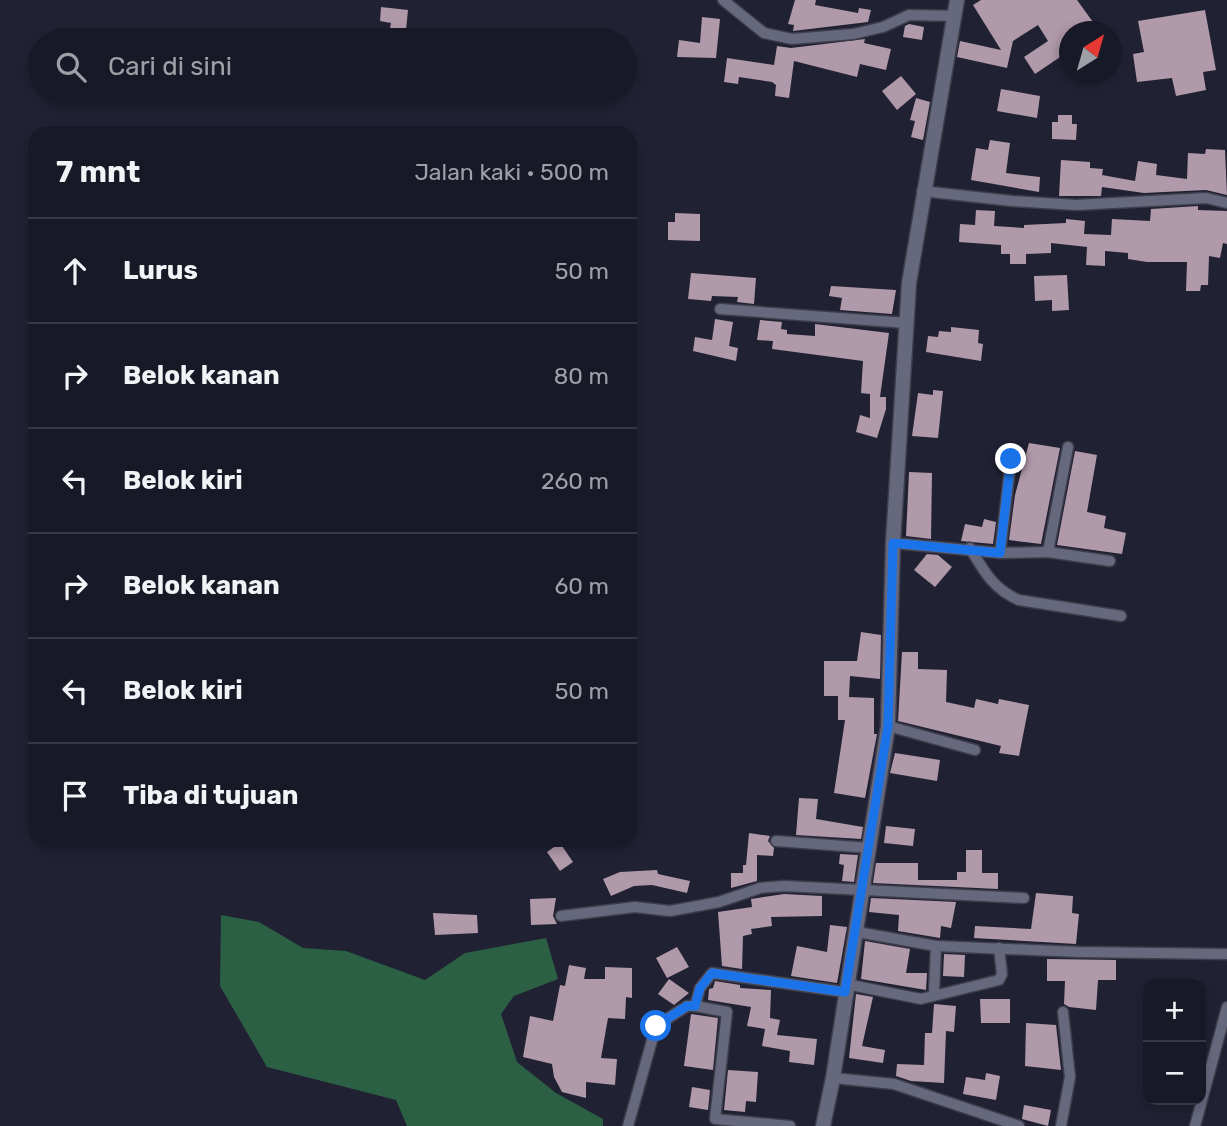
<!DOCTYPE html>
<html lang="id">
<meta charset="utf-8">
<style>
body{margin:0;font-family:Rubik,sans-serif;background:#21222e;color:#f1f3f6}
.controls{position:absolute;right:21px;bottom:21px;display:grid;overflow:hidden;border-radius:14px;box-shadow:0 4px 10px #0003}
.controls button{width:63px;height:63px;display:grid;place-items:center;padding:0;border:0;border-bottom:2px solid #363843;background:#181926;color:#f1f3f6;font:35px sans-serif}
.compass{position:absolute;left:1059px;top:21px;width:63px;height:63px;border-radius:50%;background:#181926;box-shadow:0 4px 10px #0003;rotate:37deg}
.stop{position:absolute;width:21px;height:21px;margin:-16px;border:5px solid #1a73e8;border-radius:50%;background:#fff}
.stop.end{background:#1a73e8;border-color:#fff;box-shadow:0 2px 7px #0008}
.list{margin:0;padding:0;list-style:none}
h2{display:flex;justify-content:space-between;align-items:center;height:91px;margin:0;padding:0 28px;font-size:30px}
h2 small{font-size:23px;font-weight:400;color:#9fa0a7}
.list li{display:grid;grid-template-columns:46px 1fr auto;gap:21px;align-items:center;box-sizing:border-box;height:105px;padding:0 28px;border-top:2px solid #363843}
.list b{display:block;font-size:26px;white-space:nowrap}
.list em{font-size:23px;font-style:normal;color:#9fa0a7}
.icon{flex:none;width:38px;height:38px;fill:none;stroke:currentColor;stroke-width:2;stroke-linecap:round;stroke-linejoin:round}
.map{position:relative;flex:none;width:1227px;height:1126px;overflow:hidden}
.search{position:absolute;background:#181926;box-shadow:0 4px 10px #0003;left:28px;top:28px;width:609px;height:77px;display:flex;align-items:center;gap:18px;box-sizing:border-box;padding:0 24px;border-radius:38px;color:#9fa0a7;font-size:26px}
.panel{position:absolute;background:#181926;box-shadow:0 4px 10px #0003;left:28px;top:126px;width:609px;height:721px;border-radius:21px}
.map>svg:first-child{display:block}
</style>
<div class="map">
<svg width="1227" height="1126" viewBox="0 0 1227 1126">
<rect width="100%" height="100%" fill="#202133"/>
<polygon fill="#2c6045" points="221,915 259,922 303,948 346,951 425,980 465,953 546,938 558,979 514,996 501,1014 517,1062 556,1093 603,1119 603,1126 407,1126 396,1100 267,1067 220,986"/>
<g fill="#b099a9">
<polygon points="795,0 816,0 815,5 858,13 859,8 871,10 868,22 793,31 794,25 788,24"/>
<polygon points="981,0 1077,0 1093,22 1081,32 1069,32 1069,51 1035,74 1024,57 1048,41 1038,25 1013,41 1007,68 957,57 960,41 1001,50 973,5"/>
<polygon points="381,7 408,10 406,30 390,28 391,23 380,21"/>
<polygon points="1205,10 1216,70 1203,72 1206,90 1176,96 1172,78 1137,82 1133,54 1144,52 1138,21"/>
<polygon points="702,17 720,19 716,58 677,57 679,40 700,43"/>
<polygon points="909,24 924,27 922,40 903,37 905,26"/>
<polygon points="865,39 864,43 891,49 886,70 860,64 857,77 794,61 789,98 775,96 776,85 772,82 739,77 738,84 724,82 727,58 774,65 777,46 791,48"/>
<polygon points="901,76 916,94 897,110 882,91"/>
<polygon points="1001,89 1040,96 1037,118 997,111"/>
<polygon points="916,98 930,102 923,140 911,137 915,121 910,120"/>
<polygon points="1058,115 1072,115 1072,124 1077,124 1076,140 1052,139 1052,122 1058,122"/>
<polygon points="990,140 1010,143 1006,173 1040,177 1039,192 971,180 976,148 988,150"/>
<polygon points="1206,149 1225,150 1227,195 1206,190 1144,193 1102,187 1101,196 1059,196 1061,160 1090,162 1090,168 1103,169 1102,175 1135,181 1138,161 1157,164 1156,175 1187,179 1188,153 1205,154"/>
<polygon points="1198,206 1198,210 1227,211 1227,244 1223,243 1220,258 1209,256 1208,285 1201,285 1200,291 1186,291 1187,262 1147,262 1128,259 1128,253 1105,251 1105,266 1086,265 1087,247 1051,243 1051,253 1026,254 1026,264 1010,264 1010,254 1001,254 1001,245 959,242 960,224 975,225 976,210 995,211 994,226 1024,228 1024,225 1066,223 1066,219 1085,221 1084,234 1111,235 1112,219 1150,221 1151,209"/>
<polygon points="675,213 700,214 700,241 668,240 668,222 675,222"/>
<polygon points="691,273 756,278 754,304 737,302 738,297 712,296 711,301 688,299"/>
<polygon points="1067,275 1069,310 1052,311 1052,300 1035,301 1034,276"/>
<polygon points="831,286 896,290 892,314 840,310 842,298 829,296"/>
<polygon points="715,319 733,322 729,346 738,348 736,361 693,351 695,337 712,340"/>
<polygon points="760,320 782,322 781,329 787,330 787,334 815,336 815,324 889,333 880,397 886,397 886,409 877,438 856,432 860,415 870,418 870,394 861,393 863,361 772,349 773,341 757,340"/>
<polygon points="951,327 979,330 978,343 983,344 981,361 926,352 928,336 938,337 939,331 951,332"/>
<polygon points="933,390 943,391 938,438 912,436 918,393 933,395"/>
<polygon points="1029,443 1060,448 1041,544 1009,540 1015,495"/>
<polygon points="1075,451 1097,455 1087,512 1106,516 1104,528 1126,533 1122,554 1057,545"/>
<polygon points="909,472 932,473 931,539 906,536"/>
<polygon points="984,519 996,522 993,544 961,541 965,524 982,527"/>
<polygon points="927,554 938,555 952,567 935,587 914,570"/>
<polygon points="861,632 881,635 880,679 850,676 849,697 874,698 874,734 877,734 865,798 834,793 845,720 838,720 838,696 824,696 824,661 857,661"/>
<polygon points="902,652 918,652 918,669 947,670 946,702 974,708 976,699 998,704 999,699 1029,705 1019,756 999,753 1001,746 898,721"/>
<polygon points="895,753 940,760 937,781 890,773"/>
<polygon points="799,798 818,799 816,819 863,827 861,839 796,835"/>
<polygon points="886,826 915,829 913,846 884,843"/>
<polygon points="749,833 770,836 768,841 774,848 773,856 757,855 757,881 731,888 731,873 743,873 743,865 746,865"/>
<polygon points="560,843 573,862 560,871 547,852"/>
<polygon points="966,850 982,850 982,873 998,873 998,889 873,883 876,863 918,863 918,880 957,880 957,872 966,872"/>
<polygon points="840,854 858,855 854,882 842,881 844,865 839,864"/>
<polygon points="657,870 658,874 690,881 687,893 652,885 634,886 611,896 603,879 620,872"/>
<polygon points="1036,893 1073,896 1072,913 1079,914 1076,944 974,938 975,926 1031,929"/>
<polygon points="784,894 822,896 822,916 771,917 772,926 751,929 752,934 743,936 742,969 722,966 718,912 752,907 751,899"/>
<polygon points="556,898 553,916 557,924 531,925 530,899"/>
<polygon points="871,898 956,902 951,928 941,926 940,938 898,931 899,915 869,912"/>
<polygon points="433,913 477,915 478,933 435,935"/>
<polygon points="830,925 847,927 837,983 791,976 797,946 827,952"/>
<polygon points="865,941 910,949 906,973 927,973 926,990 861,979"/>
<polygon points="677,947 689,967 667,978 656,958"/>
<polygon points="944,954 965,955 964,977 943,976"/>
<polygon points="1047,959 1116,960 1116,980 1098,980 1096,1010 1069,1007 1064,1004 1065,981 1047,981"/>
<polygon points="569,965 586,968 584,979 605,979 605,967 632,968 632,998 626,997 625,1019 608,1018 601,1058 617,1059 615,1085 586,1082 586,1098 562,1092 554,1077 552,1064 523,1057 530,1016 553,1021 560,985 565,986"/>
<polygon points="669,979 689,993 674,1005 658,994"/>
<polygon points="715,981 740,985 740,988 771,990 770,1018 780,1020 777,1035 817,1039 814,1065 789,1062 790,1051 762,1046 765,1029 747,1026 751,1007 708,1000 709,989 713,988"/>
<polygon points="856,994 873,997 862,1046 885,1050 883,1063 849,1058"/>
<polygon points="980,999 1010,999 1010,1023 981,1023"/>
<polygon points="934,1004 956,1006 954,1032 946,1031 944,1083 911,1081 896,1076 897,1064 924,1065 925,1033 932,1033"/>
<polygon points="691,1014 718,1018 713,1070 684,1066"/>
<polygon points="1026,1023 1056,1025 1061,1070 1025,1066"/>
<polygon points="728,1070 758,1072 756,1102 746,1101 745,1112 724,1110"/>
<polygon points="986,1073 1000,1076 996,1100 963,1094 966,1077 985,1080"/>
<polygon points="692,1087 710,1090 708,1110 689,1107"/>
<polygon points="1024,1105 1051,1110 1048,1126 1022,1119"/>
</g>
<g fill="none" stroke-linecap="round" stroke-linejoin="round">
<g stroke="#3d3d4c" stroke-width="13">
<g id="street">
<polyline points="723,0 764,33 792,39 853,34 883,27 909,15 956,16"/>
<polyline points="922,191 1012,201 1076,205 1206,198 1227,203"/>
<polyline points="720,309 906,323"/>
<polyline points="893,543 1000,553 1048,552 1110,561"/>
<path d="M970,548C983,570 994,590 1019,600L1121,616"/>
<polyline points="1048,552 1068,447"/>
<polyline points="1000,553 1011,459"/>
<polyline points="888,726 975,750"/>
<polyline points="776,841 870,848"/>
<polyline points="561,916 635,907 670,911 719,902 760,888 784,886 1024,898"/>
<polyline points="857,932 936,946 1079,952 1227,954"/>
<polyline points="846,984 921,999 999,980 1002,974 999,948"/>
<polyline points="934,994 936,946"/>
<polyline points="695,1006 727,1012 715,1119 790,1126"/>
<polyline points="833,1078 894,1084 1019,1126"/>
<polyline points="628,1126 656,1026 687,1006 695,1006 700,988 712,973 845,992"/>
<polyline points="1061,1126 1070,1077 1063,1012"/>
<polyline points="1195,1126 1227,1007"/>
</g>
</g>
<g stroke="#3d3d4c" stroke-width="17">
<polyline id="secondary" points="823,1126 833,1078 888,726 893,543 909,283 957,0"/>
</g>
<use href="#street" stroke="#66687e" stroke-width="10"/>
<use href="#secondary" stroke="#66687e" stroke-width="14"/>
</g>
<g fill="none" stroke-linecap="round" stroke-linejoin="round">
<polyline stroke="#1a73e8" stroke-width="9" points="656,1026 687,1006 695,1006 700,988 712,973 845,992 888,726 893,543 1000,553 1011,459"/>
</g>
</svg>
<div class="controls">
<button>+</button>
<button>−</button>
</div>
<svg class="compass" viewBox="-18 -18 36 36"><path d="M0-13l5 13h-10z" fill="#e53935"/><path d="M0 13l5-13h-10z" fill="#9fa0a7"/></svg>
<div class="stop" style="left:656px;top:1026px"></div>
<div class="stop end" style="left:1011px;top:459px"></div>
<div class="search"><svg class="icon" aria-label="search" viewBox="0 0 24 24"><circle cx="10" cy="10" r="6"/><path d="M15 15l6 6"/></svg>Cari di sini</div>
<section class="panel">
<h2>7 mnt<small>Jalan kaki · 500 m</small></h2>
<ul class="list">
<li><svg class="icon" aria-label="ahead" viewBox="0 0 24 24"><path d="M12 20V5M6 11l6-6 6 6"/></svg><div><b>Lurus</b></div><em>50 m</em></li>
<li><svg class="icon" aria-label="right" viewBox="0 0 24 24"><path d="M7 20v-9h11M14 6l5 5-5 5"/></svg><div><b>Belok kanan</b></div><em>80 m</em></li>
<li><svg class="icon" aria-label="left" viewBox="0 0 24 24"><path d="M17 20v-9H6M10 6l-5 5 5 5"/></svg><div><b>Belok kiri</b></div><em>260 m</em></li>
<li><svg class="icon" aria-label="right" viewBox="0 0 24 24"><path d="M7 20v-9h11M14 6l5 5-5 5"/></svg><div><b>Belok kanan</b></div><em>60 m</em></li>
<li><svg class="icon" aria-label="left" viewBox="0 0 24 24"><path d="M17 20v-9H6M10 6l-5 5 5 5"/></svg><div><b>Belok kiri</b></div><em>50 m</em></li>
<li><svg class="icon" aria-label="arrive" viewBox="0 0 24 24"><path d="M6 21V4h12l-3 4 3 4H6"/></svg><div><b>Tiba di tujuan</b></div></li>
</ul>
</section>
</div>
